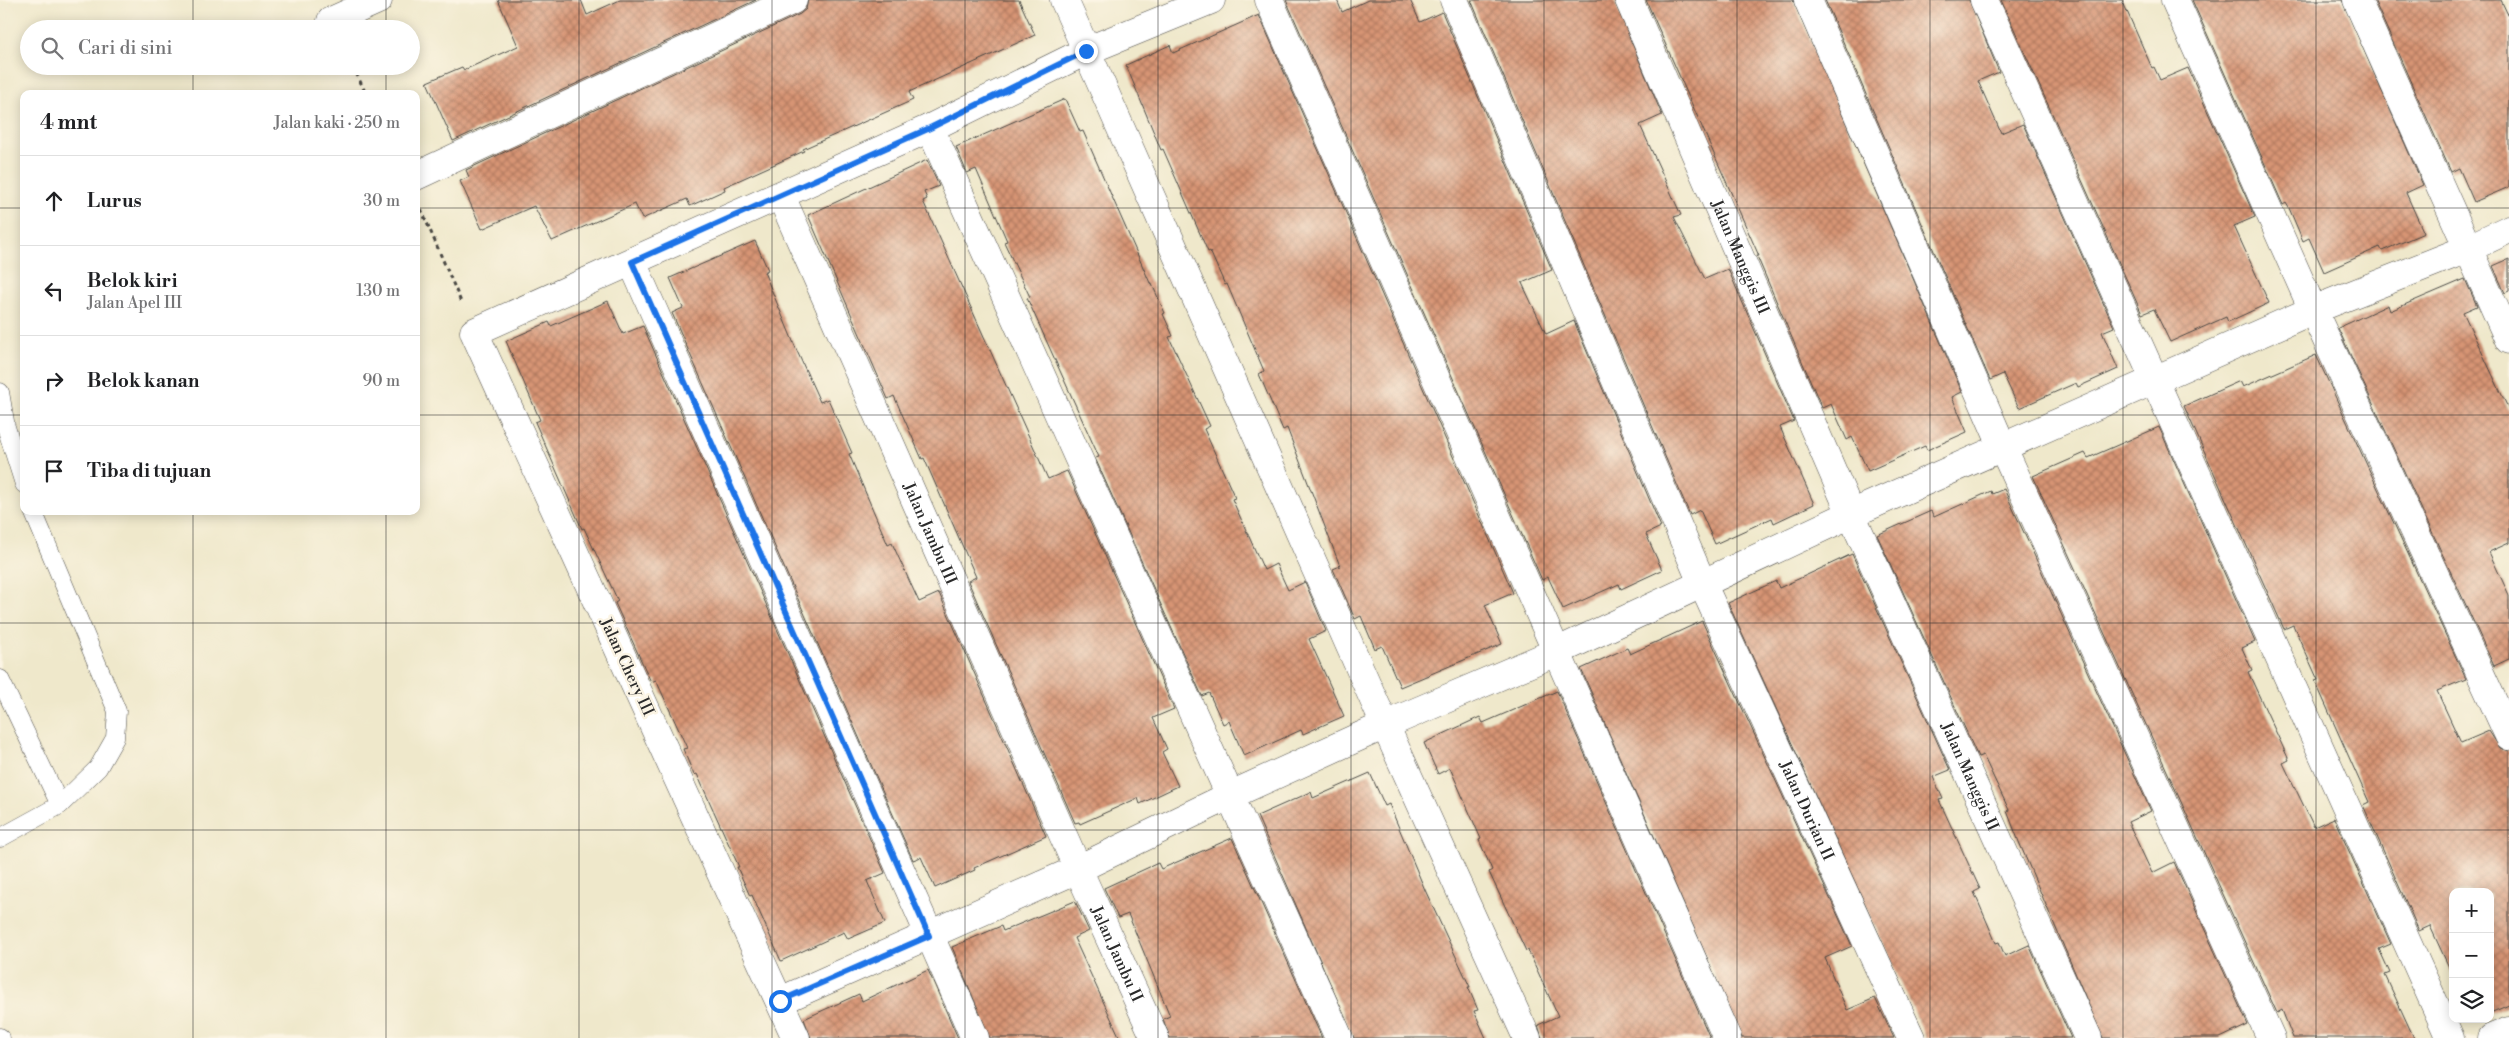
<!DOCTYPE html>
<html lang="id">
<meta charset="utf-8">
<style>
body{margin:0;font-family:"Libre Bodoni",serif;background:#f6f6f6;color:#202124}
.controls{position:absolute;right:15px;bottom:15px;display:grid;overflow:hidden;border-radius:10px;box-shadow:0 2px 12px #0003}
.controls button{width:45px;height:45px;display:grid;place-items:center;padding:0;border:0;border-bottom:1px solid #e0e0e0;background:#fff;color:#202124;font:25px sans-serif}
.stop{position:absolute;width:15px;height:15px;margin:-11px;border:4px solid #1a73e8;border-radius:50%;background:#fff}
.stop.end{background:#1a73e8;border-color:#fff;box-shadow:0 1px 5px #0008}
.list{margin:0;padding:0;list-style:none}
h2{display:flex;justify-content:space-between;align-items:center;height:65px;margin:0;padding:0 20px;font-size:21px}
h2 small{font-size:16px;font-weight:400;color:#757577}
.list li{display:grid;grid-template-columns:32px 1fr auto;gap:15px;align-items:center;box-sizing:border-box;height:90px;padding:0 20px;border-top:1px solid #e0e0e0}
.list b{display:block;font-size:19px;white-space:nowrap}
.list p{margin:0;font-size:16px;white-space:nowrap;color:#757577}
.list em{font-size:16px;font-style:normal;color:#757577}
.icon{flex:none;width:28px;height:28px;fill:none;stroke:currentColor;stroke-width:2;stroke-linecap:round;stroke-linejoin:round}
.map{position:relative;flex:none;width:2509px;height:1038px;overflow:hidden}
.search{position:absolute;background:#fff;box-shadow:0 2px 12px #0003;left:20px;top:20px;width:400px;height:55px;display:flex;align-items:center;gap:12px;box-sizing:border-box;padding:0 18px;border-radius:28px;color:#757577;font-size:19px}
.panel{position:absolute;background:#fff;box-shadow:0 2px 12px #0003;left:20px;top:90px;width:400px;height:425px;border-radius:10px}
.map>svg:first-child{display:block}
</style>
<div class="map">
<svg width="2509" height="1038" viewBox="0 0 2509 1038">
<defs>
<pattern id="building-cross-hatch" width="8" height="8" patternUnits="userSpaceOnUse" patternTransform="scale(1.25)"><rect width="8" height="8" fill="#d79474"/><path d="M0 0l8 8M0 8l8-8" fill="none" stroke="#af795f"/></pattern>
</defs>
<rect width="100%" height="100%" fill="#fcf5e5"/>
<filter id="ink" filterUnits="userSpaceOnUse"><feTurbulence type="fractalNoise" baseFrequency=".02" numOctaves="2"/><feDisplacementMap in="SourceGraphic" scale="10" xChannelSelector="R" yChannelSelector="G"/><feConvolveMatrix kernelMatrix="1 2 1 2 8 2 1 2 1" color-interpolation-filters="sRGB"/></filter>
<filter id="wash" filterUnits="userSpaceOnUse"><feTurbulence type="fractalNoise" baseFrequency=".0096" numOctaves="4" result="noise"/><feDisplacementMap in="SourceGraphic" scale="20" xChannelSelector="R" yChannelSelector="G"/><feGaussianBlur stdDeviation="1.12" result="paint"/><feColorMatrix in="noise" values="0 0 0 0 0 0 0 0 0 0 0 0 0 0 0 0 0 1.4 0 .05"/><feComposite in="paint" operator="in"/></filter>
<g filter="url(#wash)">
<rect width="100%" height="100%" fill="#efe8cb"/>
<g id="blocks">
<g fill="url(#building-cross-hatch)">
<polygon points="498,0 581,0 587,15 620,0 756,0 453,141 427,82 462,67 464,70 518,46"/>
<polygon points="808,0 1019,0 1035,35 909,92 913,100 803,149 804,151 724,187 725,190 690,206 687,199 642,219 635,204 552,241 534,206 482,229 460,181 469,177 466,170 800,14 806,9"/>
<polygon points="1286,0 1337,0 1342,12 1368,0 1410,0 1420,22 1442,12 1552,270 1522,283 1546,334 1574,321 1661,527 1646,534 1662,570 1621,589 1619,584 1563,609 1548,577 1542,580"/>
<polygon points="1471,0 1614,0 1662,115 1640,125 1681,215 1674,217 1705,279 1728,269 1794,421 1780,427 1814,504 1774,523 1772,518 1715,544 1700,510 1690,515"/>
<polygon points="1646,0 1793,0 1962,392 1952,397 1967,432 1927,450 1925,446 1868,471 1852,437 1847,440 1831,404 1822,408 1757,256 1759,256"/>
<polygon points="1825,0 1969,0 1999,72 1978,81 2001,133 2023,124 2114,327 2102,332 2118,369 2078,387 2076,383 2019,408 2003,374 1990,380"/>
<polygon points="2001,0 2122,0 2152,68 2154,67 2160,80 2188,68 2255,217 2234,226 2269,303 2228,322 2226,317 2170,342 2154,309 2142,314"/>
<polygon points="2192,0 2342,0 2423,185 2406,193 2424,233 2382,251 2380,247 2324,272 2309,238 2303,241 2289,208 2286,203 2283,205"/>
<polygon points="2374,0 2501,0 2509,17 2509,187 2474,202 2459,168 2451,172"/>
<polygon points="1259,15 1513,593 1485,605 1502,644 1400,687 1382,646 1375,649 1361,616 1355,619 1333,569 1340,566 1287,428 1283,430 1259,374 1264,371 1227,284 1225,285 1210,251 1208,252 1163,149 1161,150 1126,65 1170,45 1173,53"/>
<polygon points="1065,99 1080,132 1083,131 1150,283 1151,282 1165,313 1163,314 1173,336 1169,337 1210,426 1204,429 1235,498 1232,499 1264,570 1276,564 1288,590 1305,582 1326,631 1309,639 1344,716 1303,734 1301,730 1244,756 1229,721 1223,724 1209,693 1202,696 1095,458 1099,457 1027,298 1030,297 1004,242 1007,241 976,169 967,173 956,147"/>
<polygon points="927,160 939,186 924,192 927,199 923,201 1048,479 1067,471 1174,709 1153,718 1167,749 1162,752 1178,786 1140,804 1138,798 1080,824 1079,822 1075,823 968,581 976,577 924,458 922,459 894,396 888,399 808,215"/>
<polygon points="755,241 768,270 764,272 797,351 820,402 828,399 852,453 849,454 888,545 892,543 919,602 939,593 1046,836 974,868 975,870 935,888 921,857 913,860 672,313 683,308 670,278"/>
<polygon points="2509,259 2509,291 2505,293 2493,266"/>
<polygon points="2465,279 2477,306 2463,312 2509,410 2509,543 2489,552 2509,595 2509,659 2494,666 2338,328 2388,305 2390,311"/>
<polygon points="608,301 623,334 643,326 885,873 867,881 885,923 848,939 844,932 781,961 752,895 750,896 737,867 739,867 697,774 694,775 683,749 687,748 656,680 651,682 615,603 618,601 584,528 582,529 535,422 540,420 506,341 549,322 551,326"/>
<polygon points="2316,355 2466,679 2437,691 2461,743 2489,731 2500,748 2509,751 2509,1005 2490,1013 2490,892 2453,892 2453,976 2430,926 2419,931 2363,805 2369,802 2315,681 2318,680 2293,625 2284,629 2184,406 2240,381 2243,387"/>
<polygon points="2159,427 2255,642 2242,648 2252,670 2248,672 2289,760 2283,763 2314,827 2334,818 2391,944 2379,949 2390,973 2385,975 2414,1038 2293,1038 2282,1010 2277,1013 2033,476 2085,453 2088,458"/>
<polygon points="2004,489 2151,811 2128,822 2152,873 2174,862 2248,1025 2220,1038 2103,1038 2019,842 2007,811 2009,810 1983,755 1978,757 1877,535 1931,511 1934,517 1991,491 1992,494"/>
<polygon points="1852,554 1950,770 1933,777 1943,799 1939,800 1980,889 1974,892 1996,943 1999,942 2005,956 2029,945 2071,1038 1926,1038 1728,603 1776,581 1779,588"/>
<polygon points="1702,621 1852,946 1825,958 1847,1010 1875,998 1894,1038 1742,1038 1581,669 1627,648 1630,654"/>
<polygon points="1557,691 1710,1038 1542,1038 1538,1025 1558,1016 1528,950 1526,951 1489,872 1492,870 1479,840 1481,839 1450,768 1438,774 1424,743 1480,717 1483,723"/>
<polygon points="1370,773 1385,806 1389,804 1425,890 1470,987 1468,987 1478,1010 1474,1011 1486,1038 1354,1038 1257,816 1311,792 1313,798"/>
<polygon points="1232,838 1322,1038 1170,1038 1163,1019 1170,1016 1128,914 1118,918 1104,888 1158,863 1161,869"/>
<polygon points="1075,901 1089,931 1074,938 1120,1038 990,1038 952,947 1001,926 1003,931"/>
<polygon points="928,970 958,1038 811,1038 804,1019 859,994 862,1001"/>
</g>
</g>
</g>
<g filter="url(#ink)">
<use href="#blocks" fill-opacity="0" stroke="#484743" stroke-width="1"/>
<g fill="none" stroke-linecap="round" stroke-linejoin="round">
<g stroke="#484743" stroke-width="19">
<g id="lane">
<polyline points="0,392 6,427 24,484"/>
<polyline points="33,511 117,711 115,738 98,768 60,805"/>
<polyline points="0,679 60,805 0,838"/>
<polyline points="0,1037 1,1038"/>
</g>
</g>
<g stroke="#484743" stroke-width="29">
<g id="street">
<polyline points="1064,0 1376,705 1527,1038"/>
<polyline points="1269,0 1727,1038"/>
<path id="s1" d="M1454,0L1702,583L1911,1038"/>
<path id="s2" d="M1629,0L1851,514L2088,1038"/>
<polyline points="1808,0 2003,448 2271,1038"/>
<polyline points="1984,0 2450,1038"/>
<polyline points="2175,0 2313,310 2509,736"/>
<polyline points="2357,0 2509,340"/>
<polyline points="331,21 378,0"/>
<polyline points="930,128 1339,1038"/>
<polyline points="416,176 793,0"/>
<path id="s3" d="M781,196L1078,869L1155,1038"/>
<polyline points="632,262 975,1038"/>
<polyline points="780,1001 1078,869 1231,795 1385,725 1556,652 1851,514 2313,310 2467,249 2509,229"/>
<polyline points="796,1038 474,332 930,128 1086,51 1211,0"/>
<polyline points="2492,1038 2509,1031"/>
</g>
</g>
<g stroke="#484743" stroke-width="3" stroke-dasharray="4 4" stroke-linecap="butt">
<polyline points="353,66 366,94"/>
<polyline points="421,209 461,302"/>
</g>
<use href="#lane" stroke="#fff" stroke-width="18"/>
<use href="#street" stroke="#fff" stroke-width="28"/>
</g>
</g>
<g fill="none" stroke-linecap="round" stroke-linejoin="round" filter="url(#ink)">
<polyline stroke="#1a73e8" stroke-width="6" points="780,1001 929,936 632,262 930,128 1086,51"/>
</g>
<path fill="none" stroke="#2b2b2b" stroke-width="1" stroke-opacity="0.55" d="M193,0V29M386,0V29M579,0V1038M772,0V1038M965,0V1038M1158,0V1038M1351,0V1038M1544,0V1038M1737,0V1038M1930,0V1038M2123,0V1038M2316,0V1038M193,66V94M386,66V94M0,208H24M416,208H2509M0,415H24M416,415H2509M193,511V1038M386,511V1038M0,623H2509M0,830H2509"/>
<g text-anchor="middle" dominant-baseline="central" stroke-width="5" stroke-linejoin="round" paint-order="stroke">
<g font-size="16" fill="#2b2b2b" stroke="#fcf5e5">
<text stroke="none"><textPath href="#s2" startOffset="280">Jalan Manggis III</textPath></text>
<text stroke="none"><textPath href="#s3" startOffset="369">Jalan Jambu III</textPath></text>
<text transform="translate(627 667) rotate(65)">Jalan Chery III</text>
<text stroke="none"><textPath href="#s2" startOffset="848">Jalan Manggis II</textPath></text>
<text stroke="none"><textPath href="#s1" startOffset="884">Jalan Durian II</textPath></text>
<text stroke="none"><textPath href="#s3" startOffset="829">Jalan Jambu II</textPath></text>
</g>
</g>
</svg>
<div class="controls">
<button>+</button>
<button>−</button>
<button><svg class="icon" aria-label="layers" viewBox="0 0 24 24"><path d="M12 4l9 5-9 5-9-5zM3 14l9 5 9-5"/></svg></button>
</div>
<div class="stop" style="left:780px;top:1001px"></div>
<div class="stop end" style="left:1086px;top:51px"></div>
<div class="search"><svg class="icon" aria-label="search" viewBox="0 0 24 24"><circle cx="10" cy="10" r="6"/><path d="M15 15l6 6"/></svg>Cari di sini</div>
<section class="panel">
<h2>4 mnt<small>Jalan kaki · 250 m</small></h2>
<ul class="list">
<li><svg class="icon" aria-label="ahead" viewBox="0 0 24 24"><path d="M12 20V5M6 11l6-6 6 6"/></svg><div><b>Lurus</b></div><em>30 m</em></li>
<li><svg class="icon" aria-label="left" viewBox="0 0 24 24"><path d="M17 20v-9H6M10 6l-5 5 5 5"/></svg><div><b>Belok kiri</b><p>Jalan Apel III</p></div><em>130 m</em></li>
<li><svg class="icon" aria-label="right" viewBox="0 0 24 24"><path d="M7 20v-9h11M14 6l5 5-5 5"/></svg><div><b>Belok kanan</b></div><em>90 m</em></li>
<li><svg class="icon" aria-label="arrive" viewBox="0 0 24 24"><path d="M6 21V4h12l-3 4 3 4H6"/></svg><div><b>Tiba di tujuan</b></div></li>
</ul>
</section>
</div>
